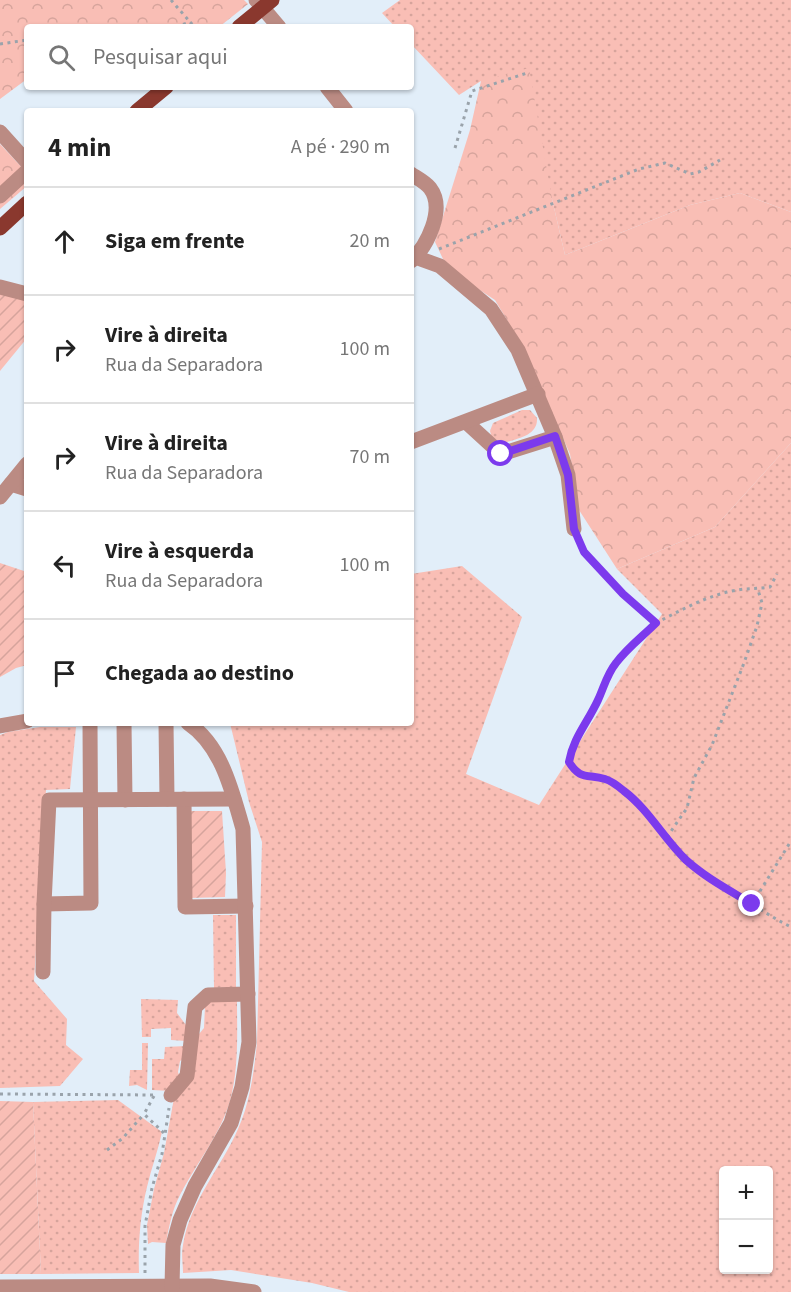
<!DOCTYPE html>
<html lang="pt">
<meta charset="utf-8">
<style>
body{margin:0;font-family:"Source Sans 3",sans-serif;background:#f2f2f2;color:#222}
.controls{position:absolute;right:18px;bottom:18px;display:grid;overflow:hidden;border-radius:6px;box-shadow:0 2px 4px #0004}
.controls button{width:54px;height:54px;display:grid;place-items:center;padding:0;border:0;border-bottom:2px solid #e0e0e0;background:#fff;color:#222;font:30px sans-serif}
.stop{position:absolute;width:18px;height:18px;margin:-14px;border:4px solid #7c3aed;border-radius:50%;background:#fff}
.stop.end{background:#7c3aed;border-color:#fff;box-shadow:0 2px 6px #0008}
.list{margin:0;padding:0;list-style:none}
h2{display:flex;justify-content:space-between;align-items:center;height:78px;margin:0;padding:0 24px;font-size:26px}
h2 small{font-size:20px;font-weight:400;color:#767676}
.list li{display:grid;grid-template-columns:39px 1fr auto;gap:18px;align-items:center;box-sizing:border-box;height:108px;padding:0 24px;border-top:2px solid #e0e0e0}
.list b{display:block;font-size:22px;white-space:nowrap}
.list p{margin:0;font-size:20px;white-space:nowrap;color:#767676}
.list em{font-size:20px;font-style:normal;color:#767676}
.icon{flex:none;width:33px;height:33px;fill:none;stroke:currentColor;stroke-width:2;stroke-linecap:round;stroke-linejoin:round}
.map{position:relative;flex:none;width:791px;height:1292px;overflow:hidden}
.search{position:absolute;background:#fff;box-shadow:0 2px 4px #0004;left:24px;top:24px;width:390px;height:66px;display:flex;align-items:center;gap:15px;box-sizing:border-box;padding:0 21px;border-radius:6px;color:#767676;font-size:22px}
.panel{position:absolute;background:#fff;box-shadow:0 2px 4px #0004;left:24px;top:108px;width:390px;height:618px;border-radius:6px}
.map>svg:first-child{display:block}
</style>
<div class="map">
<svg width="791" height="1292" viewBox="0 0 791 1292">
<defs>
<pattern id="grass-dots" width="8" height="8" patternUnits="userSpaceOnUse" patternTransform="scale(1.5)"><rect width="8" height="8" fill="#f9beb5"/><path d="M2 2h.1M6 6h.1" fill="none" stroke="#d6a49c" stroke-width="1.8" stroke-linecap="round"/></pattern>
<pattern id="forest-crowns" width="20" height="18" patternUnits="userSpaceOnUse" patternTransform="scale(1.5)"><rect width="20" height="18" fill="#f9beb5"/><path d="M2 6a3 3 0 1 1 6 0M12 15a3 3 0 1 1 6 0" fill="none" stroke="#d6a49c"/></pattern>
<pattern id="garden-furrows" width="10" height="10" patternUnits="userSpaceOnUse" patternTransform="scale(1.5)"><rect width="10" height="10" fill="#f9beb5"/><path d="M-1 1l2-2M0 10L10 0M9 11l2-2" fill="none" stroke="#d6a49c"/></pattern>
</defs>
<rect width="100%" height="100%" fill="#e2eef9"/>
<g fill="url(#grass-dots)" fill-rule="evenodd">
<polygon points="400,0 791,0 791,212 740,193 690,205 565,255 552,199 481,81 459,95 411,44 411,27 395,27 382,13"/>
<path d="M522,410H530L537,418C538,436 518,438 504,443L492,438L490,431L493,423Z"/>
<path d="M791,443V1292H349L312,1283L231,1270L183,1273C183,1264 181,1254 183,1245C190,1201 221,1168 238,1129C250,1103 254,1071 257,1043L262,842L249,802L230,723H411V574L462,566L522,617L466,774L539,805L662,614L617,569L715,527ZM724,1170H768V1270H724Z"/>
<polygon points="40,727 76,727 70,789 46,790 34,981 67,1019 66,1045 83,1059 60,1086 0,1088 0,735 8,732"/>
<polygon points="213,915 236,915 236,987 214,988"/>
<polygon points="141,999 178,1000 177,1013 186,1025 186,1041 171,1040 171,1028 151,1029 151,1037 142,1037"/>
<path d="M210,999L237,1000C237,1034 239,1068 230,1101C220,1135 196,1164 180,1195C172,1210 169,1227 166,1243L152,1242L148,1244L147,1225L154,1189L164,1153L174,1098L194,1040L204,1028L205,1006Z"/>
<polygon points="142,1043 148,1043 147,1090 137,1085 129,1086 130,1070 142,1070"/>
<polygon points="186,1046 186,1057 180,1061 178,1072 180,1078 171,1091 152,1090 152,1059 164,1059 165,1047"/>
<path d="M118,1100L162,1132C158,1151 151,1169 147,1187C140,1216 138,1244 139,1273L41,1274L33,1102Z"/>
</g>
<g fill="url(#forest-crowns)">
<polygon points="0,0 244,0 248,4 219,27 27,27 27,79 0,99"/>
<polygon points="529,68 552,199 565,255 690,205 740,193 791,212 791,443 715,527 617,569 579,510 570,454 524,349 495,300 469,283 443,259 435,242 470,130 481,81"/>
<polygon points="0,144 27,173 27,186 0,209"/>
</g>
<g fill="url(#garden-furrows)">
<polygon points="0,293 27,301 27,338 0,371"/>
<polygon points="0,563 27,572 27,665 16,668 0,677"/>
<polygon points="188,811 222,811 226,873 225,897 190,898"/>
<polygon points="0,1101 33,1102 41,1274 0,1274"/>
</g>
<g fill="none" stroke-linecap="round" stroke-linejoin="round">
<g stroke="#9aa3ab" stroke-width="3" stroke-dasharray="3 4.5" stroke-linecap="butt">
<polyline points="171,0 190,22"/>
<polyline points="176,27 190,22 195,27"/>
<polyline points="0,44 27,40"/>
<polyline points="455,148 472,91 527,73"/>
<polyline points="439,249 639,169 665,163 690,174 699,172 720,160"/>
<path d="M580,542C593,572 631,602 656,623C638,641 619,657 606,678C600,689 597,701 591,712C582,729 572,743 569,762C582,783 599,773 617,785C645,804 662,836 686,860C705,878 729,889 751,903C764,912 777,920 791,927"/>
<path d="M656,623C681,610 710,594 738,590C749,588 759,589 770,587L777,574"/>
<polyline points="667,837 687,808 694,778 712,745 744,663 757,626 762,603 758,590"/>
<polyline points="752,904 791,841"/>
<polyline points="0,1094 157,1095"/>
<polyline points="154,1096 144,1114 165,1134"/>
<polyline points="107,1150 123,1138 144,1114"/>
<polyline points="145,1273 145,1226 152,1188 162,1154 169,1108"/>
</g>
<g stroke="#bb8b83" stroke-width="15">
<polyline points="256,0 279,27"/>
<polyline points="327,87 346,111"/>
<polyline points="0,132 27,162"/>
<path d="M411,174C417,178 425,182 430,188C446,209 427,246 411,261"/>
<polyline points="0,196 27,171"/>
<polyline points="415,257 440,266 491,309 518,350 555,437 568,475 574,529"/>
<polyline points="0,287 27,294"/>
<polyline points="466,422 501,454 555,437"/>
<polyline points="411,442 538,394"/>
<polyline points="11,484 27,489"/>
<polyline points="0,497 27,464"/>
<polyline points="124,723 125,800"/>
<polyline points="166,723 167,799"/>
<polyline points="0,726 27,721"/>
<polyline points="184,799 185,907 246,906"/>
<polyline points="44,904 91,903 90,723"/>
<polyline points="43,972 44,904 49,800 234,799"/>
<polyline points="171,1095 187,1076 195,1007 208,995 248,994"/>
<polyline points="0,1287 210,1286 254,1292"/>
<path d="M172,1287L173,1245L180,1220L195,1186L231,1123L242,1087L249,1042L243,829C232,791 222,746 188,723"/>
</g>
<g stroke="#8a382e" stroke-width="15">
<polyline points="239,27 272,0"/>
<polyline points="137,111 166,87"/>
<polyline points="0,228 27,203"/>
</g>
</g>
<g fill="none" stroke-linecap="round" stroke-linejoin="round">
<path stroke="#7c3aed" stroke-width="8" d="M501,454L555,436L568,475L574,529L584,552L623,594L656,623C643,636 627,648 616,663C607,674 604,687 598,700C588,722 573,738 569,762C580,780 587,774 605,779C612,781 618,786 624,791C649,810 664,839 686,860C706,878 729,890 752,904"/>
</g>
</svg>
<div class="controls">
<button>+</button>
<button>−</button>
</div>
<div class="stop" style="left:501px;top:454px"></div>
<div class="stop end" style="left:752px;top:904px"></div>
<div class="search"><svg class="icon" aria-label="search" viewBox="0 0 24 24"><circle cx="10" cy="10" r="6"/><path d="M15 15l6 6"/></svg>Pesquisar aqui</div>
<section class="panel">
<h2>4 min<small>A pé · 290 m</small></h2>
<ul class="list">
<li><svg class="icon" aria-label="ahead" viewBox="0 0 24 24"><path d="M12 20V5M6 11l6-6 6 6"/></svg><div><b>Siga em frente</b></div><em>20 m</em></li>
<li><svg class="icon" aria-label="right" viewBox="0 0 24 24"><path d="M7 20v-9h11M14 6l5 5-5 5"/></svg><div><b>Vire à direita</b><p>Rua da Separadora</p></div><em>100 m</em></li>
<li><svg class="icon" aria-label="right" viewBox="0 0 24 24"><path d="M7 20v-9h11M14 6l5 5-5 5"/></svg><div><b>Vire à direita</b><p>Rua da Separadora</p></div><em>70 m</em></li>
<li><svg class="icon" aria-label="left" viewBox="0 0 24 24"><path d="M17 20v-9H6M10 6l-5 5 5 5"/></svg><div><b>Vire à esquerda</b><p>Rua da Separadora</p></div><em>100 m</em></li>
<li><svg class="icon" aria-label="arrive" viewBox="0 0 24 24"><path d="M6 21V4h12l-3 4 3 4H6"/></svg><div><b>Chegada ao destino</b></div></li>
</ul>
</section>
</div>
